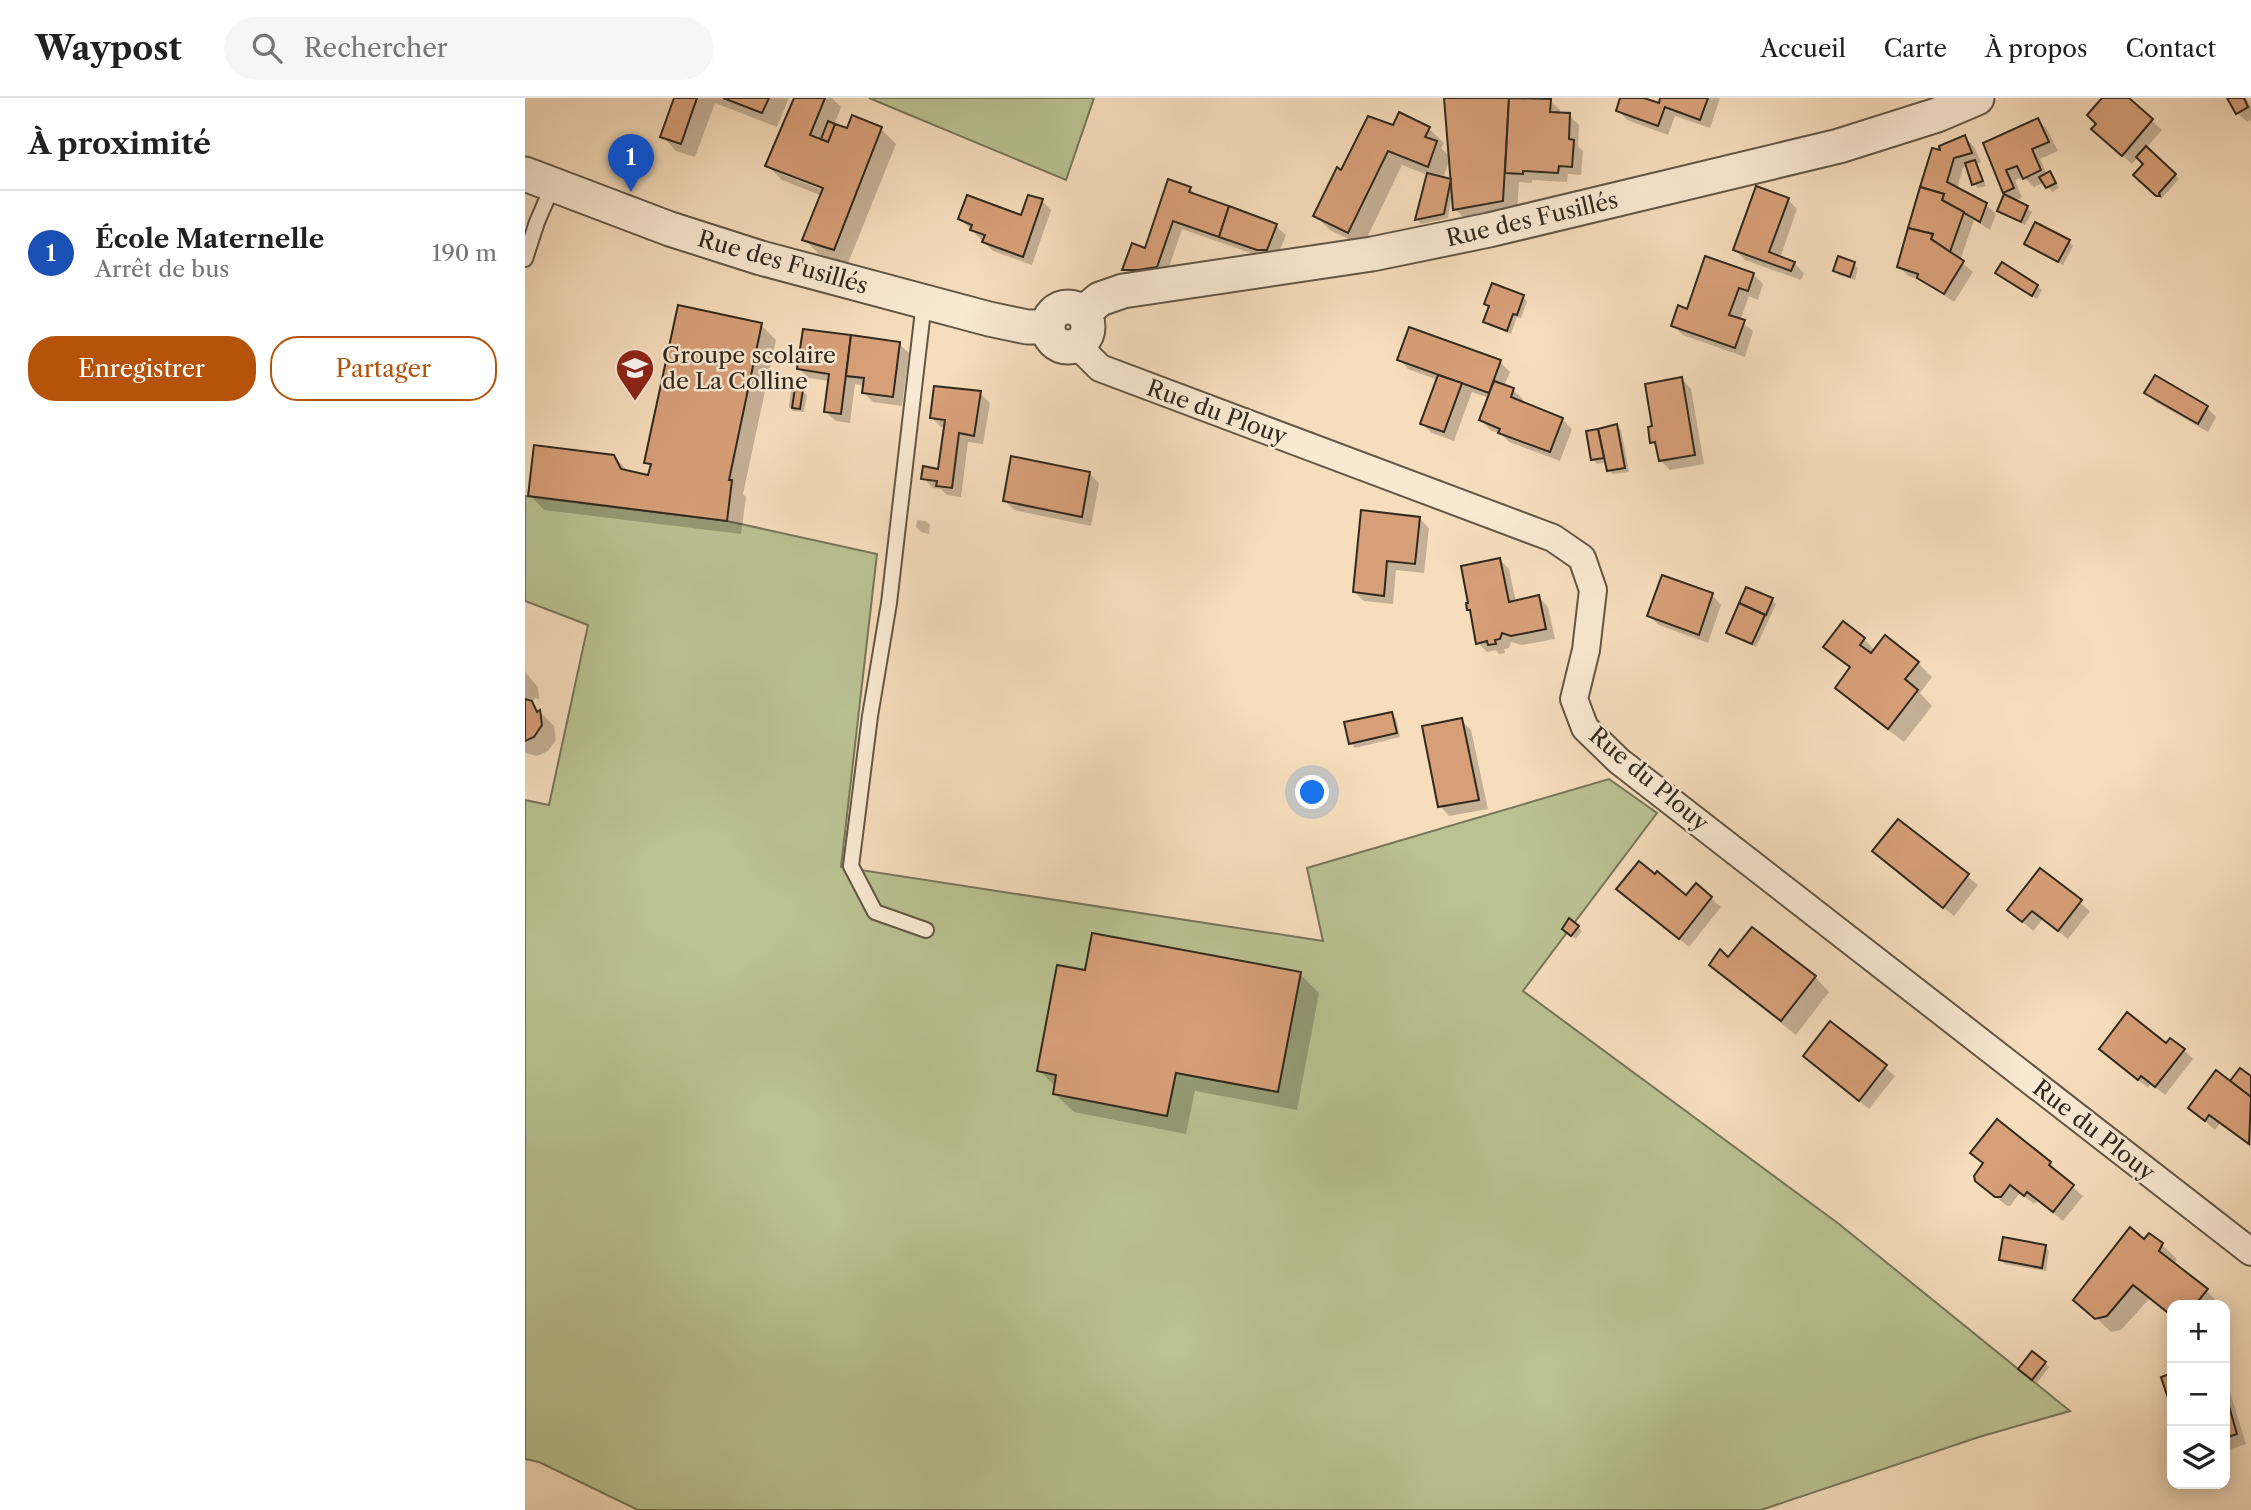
<!DOCTYPE html>
<html lang="fr">
<meta charset="utf-8">
<style>
body{margin:0;font-family:"Libre Caslon Text",serif;background:#f6f6f6;color:#222}
.controls{position:absolute;right:21px;bottom:21px;display:grid;overflow:hidden;border-radius:14px;box-shadow:0 4px 18px #0003}
.controls button{width:63px;height:63px;display:grid;place-items:center;padding:0;border:0;border-bottom:2px solid #e0e0e0;background:#fff;color:#222;font:35px sans-serif}
.you{position:absolute;left:788px;top:695px;width:24px;height:24px;margin:-18px;border:5px solid #fff;border-radius:50%;background:#1a73e8;box-shadow:0 0 0 10px #1a73e833}
.badge{display:grid;place-items:center;width:46px;height:46px;border-radius:50%;background:#b45309;color:#fff;font-size:23px;font-weight:700}
.pin{position:absolute;translate:-50% -58px;filter:drop-shadow(0 2px 4px #0008)}
.pin::after{content:'';position:absolute;top:37px;width:24px;height:21px;background:inherit;clip-path:polygon(0 0,100% 0,50% 100%)}
.list{margin:0;padding:0;list-style:none}
h2{display:flex;justify-content:space-between;align-items:center;height:91px;margin:0;padding:0 28px;font-size:30px}
h2 small{font-size:23px;font-weight:400;color:#767676}
.list li{display:grid;grid-template-columns:46px 1fr auto;gap:21px;align-items:center;box-sizing:border-box;height:126px;padding:0 28px;border-top:2px solid #e0e0e0}
.list b{display:block;font-size:26px;white-space:nowrap}
.list p{margin:0;font-size:23px;white-space:nowrap;color:#767676}
.list em{font-size:23px;font-style:normal;color:#767676}
.actions{display:flex;gap:14px;padding:21px 28px}
.actions a{flex:1;padding:16px 0;border:2px solid #b45309;border-radius:28px;text-align:center;font-size:24px;color:#b45309}
.actions .main{background:#b45309;color:#fff}
.icon{flex:none;width:38px;height:38px;fill:none;stroke:currentColor;stroke-width:2;stroke-linecap:round;stroke-linejoin:round}
.map{position:relative;flex:none;width:1726px;height:1412px;overflow:hidden}
header{display:flex;align-items:center;gap:42px;box-sizing:border-box;height:98px;padding:0 35px;background:#fff;border-bottom:2px solid #e0e0e0}
header strong{font-size:33px}
nav{display:flex;gap:38px;margin-inline-start:auto;font-size:24px}
.search{width:490px;height:63px;background:#f6f6f6;display:flex;align-items:center;gap:18px;box-sizing:border-box;padding:0 24px;border-radius:38px;color:#767676;font-size:26px}
main{display:flex}
aside{flex:1;background:#fff}
.map>svg:first-child{display:block}
</style>
<header>
<strong>Waypost</strong>
<div class="search"><svg class="icon" aria-label="search" viewBox="0 0 24 24"><circle cx="10" cy="10" r="6"/><path d="M15 15l6 6"/></svg>Rechercher</div>
<nav><a>Accueil</a><a>Carte</a><a>À propos</a><a>Contact</a></nav>
</header>
<main>
<aside>
<h2>À proximité<small></small></h2>
<ul class="list">
<li><span class="badge" style="background:#1a4fb4">1</span><div><b>École Maternelle</b><p>Arrêt de bus</p></div><em>190 m</em></li>
</ul>
<div class="actions"><a class="main">Enregistrer</a><a>Partager</a></div>
</aside>
<div class="map">
<svg width="1726" height="1412" viewBox="0 0 1726 1412">
<rect width="100%" height="100%" fill="#f6ddbc"/>
<filter id="stains"><feTurbulence type="fractalNoise" baseFrequency=".00286" numOctaves="4"/><feColorMatrix values="0 0 0 0 .2 0 0 0 0 .09 0 0 0 0 .02 0 0 0 .5 -.17"/></filter>
<radialGradient id="worn" r=".72"><stop offset=".6" stop-color="#630" stop-opacity="0"/><stop offset="1" stop-color="#630" stop-opacity=".3"/></radialGradient>
<g fill="#bac292" stroke="#767658" stroke-width="2">
<polygon points="344,0 569,0 541,82"/>
<polygon points="0,398 202,423 352,456 316,769 798,843 782,770 1084,681 1132,715 998,893 1314,1126 1545,1313 1454,1339 1236,1412 113,1412 14,1364 0,1361 0,702 24,707 63,527 0,503"/>
</g>
<g fill="#0003" fill-rule="evenodd">
<polygon points="152,0 264,0 252,29 190,5 170,59 151,53 137,38"/>
<path d="M271,0H307L316,9L309,27L323,32L356,31L371,46L323,165L294,156L279,141L297,98L257,82L242,67ZM257,73L306,92L305,95L257,76Z"/>
<polygon points="921,0 1009,0 1009,2 1025,3 1035,12 1035,17 1044,17 1054,27 1053,48 1058,53 1056,77 1043,76 1042,84 1007,82 1007,85 994,84 992,117 944,125 930,111 927,96 923,120 896,126 892,121 903,77 877,67 838,148 805,132 790,117 817,74 869,29 875,17 904,31 919,45 916,50 925,59 918,81 928,86"/>
<polygon points="1097,0 1114,0 1135,7 1137,0 1195,0 1185,30 1150,18 1143,37 1102,22 1093,12"/>
<polygon points="1579,0 1601,0 1637,32 1621,50 1654,81 1636,101 1610,77 1620,66 1613,59 1607,66 1578,40 1573,26"/>
<polygon points="1704,0 1721,0 1726,9 1726,22 1722,24 1713,15"/>
<polygon points="1513,22 1522,31 1533,53 1515,61 1522,77 1525,75 1529,79 1534,90 1527,94 1520,84 1509,89 1499,79 1490,82 1497,100 1489,103 1507,114 1500,127 1474,112 1488,102 1480,94 1460,46"/>
<polygon points="1440,39 1449,49 1456,64 1451,66 1461,88 1453,90 1449,86 1443,68 1438,69 1432,91 1461,107 1471,116 1465,132 1449,122 1435,163 1448,174 1429,204 1398,183 1383,178 1374,168 1417,55"/>
<polygon points="665,91 673,99 751,128 761,137 751,161 743,161 657,131 641,178 608,180 599,171 621,153"/>
<polygon points="1263,102 1272,111 1255,160 1269,165 1279,175 1276,182 1220,162 1210,152"/>
<polygon points="517,103 526,112 507,167 468,153 435,121 497,119"/>
<polygon points="1544,144 1548,148 1538,167 1501,146"/>
<polygon points="1329,166 1333,170 1330,182 1314,177 1310,172"/>
<polygon points="1472,175 1512,188 1517,192 1512,201"/>
<polygon points="1228,176 1238,186 1233,202 1224,198 1215,223 1228,233 1220,259 1158,237 1148,228 1163,213"/>
<polygon points="998,199 1002,203 996,220 992,219 986,236 965,228 960,223 965,210 961,206"/>
<polygon points="236,227 251,242 218,396 221,399 216,436 19,412 5,397 88,358 103,373 125,379 127,370 121,364"/>
<polygon points="885,231 975,264 985,274 979,288 988,292 998,301 997,305 1037,321 1047,331 1035,363 984,344 976,336 965,332 956,322 964,300 947,294 929,343 907,335 897,326 913,282 883,271 874,261"/>
<polygon points="279,233 374,246 384,255 377,308 348,304 338,294 339,288 330,286 325,325 311,323 301,314 305,283 284,280 274,271"/>
<polygon points="1157,281 1166,291 1179,366 1145,372 1135,362 1133,351 1127,344 1129,329"/>
<polygon points="266,292 277,293 282,297 279,314 268,313 264,309"/>
<polygon points="1621,294 1682,310 1691,319 1683,334 1631,304"/>
<polygon points="455,295 465,305 458,346 443,344 436,399 422,397 416,391 408,390 398,380 415,373 421,330 416,329 407,320"/>
<polygon points="1091,328 1096,332 1104,374 1088,376 1084,372 1082,364 1072,366 1068,361 1063,335"/>
<polygon points="565,376 574,385 566,428 489,412 480,403"/>
<polygon points="894,420 904,430 899,475 871,472 868,506 839,503 829,494"/>
<polygon points="392,422 401,423 405,427 404,436 396,434 391,429"/>
<polygon points="974,461 984,471 991,504 1014,499 1023,509 1030,541 997,547 986,544 984,550 979,551 980,555 974,556 971,552 962,554 953,545 947,515 944,511"/>
<polygon points="1222,491 1247,502 1251,506 1231,549 1207,539 1203,534"/>
<polygon points="1187,497 1196,507 1183,545 1134,527 1124,518"/>
<polygon points="1339,541 1350,553 1393,565 1407,579 1395,595 1407,608 1379,644 1327,604 1312,589 1326,571 1301,549"/>
<polygon points="0,574 13,589 14,601 10,600 6,605 29,628 31,642 23,653 12,658 0,655"/>
<polygon points="866,616 871,620 875,639 830,650 826,645"/>
<polygon points="936,622 946,632 963,711 924,718 915,708"/>
<polygon points="1374,723 1453,787 1429,818 1350,753"/>
<polygon points="1515,772 1565,813 1543,841 1518,821 1508,833 1484,812"/>
<polygon points="1093,791 1161,800 1186,800 1196,809 1164,849"/>
<polygon points="1053,829 1057,833 1051,841 1043,835"/>
<polygon points="1204,862 1290,879 1304,894 1271,937 1200,881 1186,867"/>
<polygon points="562,874 775,876 794,895 772,1012 670,993 661,1036 549,1014 529,995 531,989 514,972"/>
<polygon points="1306,926 1370,978 1344,1011 1280,958"/>
<polygon points="1641,947 1659,952 1668,961 1640,997 1626,986 1623,990 1576,951"/>
<polygon points="1726,980 1726,1048 1695,1025 1690,1032 1665,1010"/>
<polygon points="1447,1055 1525,1065 1534,1075 1533,1076 1558,1098 1538,1123 1513,1103 1509,1106 1495,1095 1485,1108 1482,1108 1462,1092 1460,1067"/>
<polygon points="1619,1144 1637,1147 1652,1161 1649,1166 1681,1192 1695,1207 1647,1207 1647,1219 1624,1201 1596,1232 1586,1234 1563,1212"/>
<polygon points="1520,1148 1524,1153 1521,1173 1480,1166 1476,1162"/>
<polygon points="1520,1265 1524,1269 1512,1285 1500,1275"/>
<polygon points="1700,1289 1705,1294 1721,1346 1700,1353"/>
</g>
<g fill="#d79f78" stroke="#31291f" stroke-width="2">
<polygon points="149,0 172,0 156,46 135,39"/>
<polygon points="198,0 244,0 237,15"/>
<polygon points="269,0 300,0 285,37 303,44 310,26 322,30 327,17 357,29 309,152 277,142 298,90 240,68"/>
<polygon points="919,0 984,0 978,103 928,112"/>
<polygon points="984,0 1026,1 1025,14 1045,15 1044,41 1049,42 1047,69 1034,68 1033,75 998,73 998,76 980,75"/>
<polygon points="1095,0 1119,0 1134,5 1135,0 1183,0 1175,22 1140,9 1133,28 1091,13"/>
<polygon points="1577,0 1604,0 1628,21 1597,58 1566,31 1571,26 1562,17"/>
<polygon points="1702,0 1719,0 1723,9 1711,16"/>
<polygon points="874,14 905,29 900,39 912,43 903,69 863,53 823,135 788,118 812,69 816,72 843,18 868,27"/>
<polygon points="1513,20 1524,44 1507,51 1516,72 1498,81 1492,68 1481,72 1489,90 1478,95 1458,45"/>
<polygon points="303,23 310,26 303,44 296,41"/>
<polygon points="1440,37 1447,55 1429,60 1422,84 1462,105 1455,124 1417,102 1419,96 1395,89 1407,50 1415,52 1414,48"/>
<polygon points="1621,48 1651,76 1634,95 1635,98 1631,98 1608,77 1618,66 1611,59"/>
<polygon points="1450,62 1458,83 1447,87 1440,65"/>
<polygon points="1525,73 1531,85 1521,90 1514,79"/>
<polygon points="902,75 926,81 919,116 890,122"/>
<polygon points="643,81 666,89 664,94 704,108 694,139 648,123 632,169 613,172 597,172 607,145 620,150"/>
<polygon points="1231,88 1264,100 1244,154 1270,164 1266,173 1208,152"/>
<polygon points="1395,89 1419,96 1417,102 1439,114 1425,154 1406,141 1408,136 1383,130"/>
<polygon points="1479,96 1503,108 1496,124 1472,113"/>
<polygon points="442,97 496,117 503,97 518,101 498,159 457,144 460,137 445,132 447,127 433,121"/>
<polygon points="704,108 752,126 742,152 732,152 694,139"/>
<polygon points="1510,124 1545,142 1533,164 1499,146"/>
<polygon points="1383,130 1408,136 1406,141 1439,163 1419,196 1392,180 1393,176 1372,169"/>
<polygon points="1180,158 1229,175 1223,193 1214,190 1204,217 1220,222 1210,250 1146,228 1153,207 1162,211"/>
<polygon points="1313,158 1330,164 1325,179 1308,173"/>
<polygon points="1477,164 1513,187 1507,198 1470,175"/>
<polygon points="967,185 999,197 992,217 988,216 982,233 958,224 964,208 959,206"/>
<polygon points="153,207 237,225 204,382 207,382 202,423 3,398 9,347 89,357 96,371 123,377 126,366 119,365"/>
<polygon points="884,229 976,262 964,295 872,262"/>
<polygon points="278,231 326,237 316,316 299,314 304,276 272,271"/>
<polygon points="326,237 375,244 368,299 337,295 339,280 321,278"/>
<polygon points="913,277 937,285 919,334 895,326"/>
<polygon points="1630,277 1683,308 1673,326 1619,295"/>
<polygon points="1157,279 1170,357 1134,363 1130,344 1125,345 1123,329 1127,328 1120,286"/>
<polygon points="969,283 989,290 986,299 1038,320 1025,354 973,335 975,331 954,322"/>
<polygon points="409,288 456,293 449,338 434,335 427,390 411,388 412,383 396,381 398,368 413,371 420,322 405,320"/>
<polygon points="270,290 278,291 275,311 267,310"/>
<polygon points="1092,326 1100,370 1082,373 1073,331"/>
<polygon points="1073,331 1079,360 1066,362 1061,333"/>
<polygon points="486,358 565,374 557,419 478,403"/>
<polygon points="836,412 895,419 890,466 862,463 859,498 828,494"/>
<polygon points="975,460 984,504 1014,497 1021,531 986,538 977,535 975,541 970,542 971,546 963,547 962,543 951,546 945,512 942,512 941,505 943,505 936,468"/>
<polygon points="1137,477 1188,495 1174,537 1122,518"/>
<polygon points="1221,489 1248,500 1241,517 1214,505"/>
<polygon points="1214,505 1240,517 1227,546 1201,535"/>
<polygon points="1318,523 1340,540 1335,547 1346,555 1360,537 1394,564 1380,581 1393,592 1363,631 1310,590 1325,569 1298,549"/>
<polygon points="0,601 7,603 12,614 15,612 17,627 9,639 0,643"/>
<polygon points="867,614 872,635 824,646 819,624"/>
<polygon points="937,620 954,702 913,709 897,628"/>
<polygon points="1373,721 1444,776 1418,810 1347,753"/>
<polygon points="1114,763 1130,776 1132,773 1161,797 1171,785 1187,799 1154,841 1091,791"/>
<polygon points="1515,770 1557,802 1533,833 1507,813 1497,824 1482,812"/>
<polygon points="1044,820 1054,828 1046,838 1037,831"/>
<polygon points="1227,829 1291,878 1256,923 1184,867 1195,851 1203,859"/>
<polygon points="567,835 776,874 753,994 651,975 642,1018 528,996 531,977 512,973 532,867 560,872"/>
<polygon points="1602,914 1641,945 1645,940 1660,951 1630,989 1616,978 1613,982 1574,951"/>
<polygon points="1305,923 1362,967 1334,1003 1278,958"/>
<polygon points="1715,970 1726,978 1726,999 1705,983"/>
<polygon points="1691,972 1726,999 1724,1046 1684,1017 1680,1023 1663,1010"/>
<polygon points="1472,1021 1526,1064 1524,1067 1549,1087 1528,1114 1502,1094 1499,1098 1485,1087 1476,1099 1470,1099 1450,1083 1449,1078 1458,1065 1445,1055"/>
<polygon points="1605,1129 1619,1141 1624,1135 1638,1145 1634,1153 1683,1191 1670,1207 1647,1207 1647,1218 1608,1187 1582,1218 1570,1221 1548,1202"/>
<polygon points="1478,1139 1521,1147 1517,1170 1474,1162"/>
<polygon points="1507,1253 1521,1264 1507,1282 1493,1271"/>
<polygon points="1647,1275 1647,1312 1636,1279"/>
<polygon points="1700,1294 1712,1336 1700,1340"/>
</g>
<g fill="none" stroke-linecap="round" stroke-linejoin="round">
<g stroke="#625646" stroke-width="18">
<g id="service">
<polyline points="0,161 12,124 28,87"/>
<polyline points="399,204 364,505 345,618 326,768 350,814 401,832"/>
</g>
</g>
<g stroke="#625646" stroke-width="30">
<polyline id="minor" points="552,247 575,270 1028,440 1057,460 1068,492 1061,552 1049,601 1060,630 1094,663 1726,1154"/>
</g>
<g stroke="#625646" stroke-width="37">
<g id="tertiary">
<polyline points="0,76 145,131 236,160 464,221 502,229 522,229"/>
<circle cx="543" cy="229" r="20"/>
<polyline points="558,215 575,201 598,193 847,156 964,132 1314,48 1412,17 1452,0"/>
</g>
</g>
<use href="#service" stroke="#f9e9d3" stroke-width="14"/>
<use href="#minor" stroke="#f9e9d3" stroke-width="26"/>
<use href="#tertiary" stroke="#f9e9d3" stroke-width="33"/>
</g>
<defs>
<g id="school-pin" transform="scale(2.0125)"><path d="M0 17L-7.5 6A9.5 9.5 0 1 1 7.5 6Z" fill="#8f2418" stroke="#f9e9d3"/><path d="M0-5L7-2L0 1L-7-2ZM-4 1L0 2.5L4 1V4Q0 6-4 4Z" fill="#fff"/></g>
</defs>
<g fill-rule="evenodd">
<use href="#school-pin" x="110" y="270"/>
</g>
<g text-anchor="middle" dominant-baseline="central" stroke-width="5" stroke-linejoin="round" paint-order="stroke">
<g font-size="23" fill="#31291f" stroke="#f9e9d3">
<text transform="translate(1007 121) rotate(-13)">Rue des Fusillés</text>
<text transform="translate(258 164) rotate(16)">Rue des Fusillés</text>
<text transform="translate(692 314) rotate(20)">Rue du Plouy</text>
<text transform="translate(1124 681) rotate(40)">Rue du Plouy</text>
<text transform="translate(1569 1032) rotate(38)">Rue du Plouy</text>
</g>
<g font-size="23" fill="#31291f" stroke="#f9e9d3" text-anchor="start">
<text x="137" y="257">Groupe scolaire<tspan x="137" dy="26">de La Colline</tspan></text>
</g>
</g>
<rect width="100%" height="100%" filter="url(#stains)"/>
<rect width="100%" height="100%" fill="url(#worn)"/>
</svg>
<div class="controls">
<button>+</button>
<button>−</button>
<button><svg class="icon" aria-label="layers" viewBox="0 0 24 24"><path d="M12 4l9 5-9 5-9-5zM3 14l9 5 9-5"/></svg></button>
</div>
<div class="you"></div>
<div class="pin badge" style="left:106px;top:94px;background:#1a4fb4">1</div>
</div>
</main>
